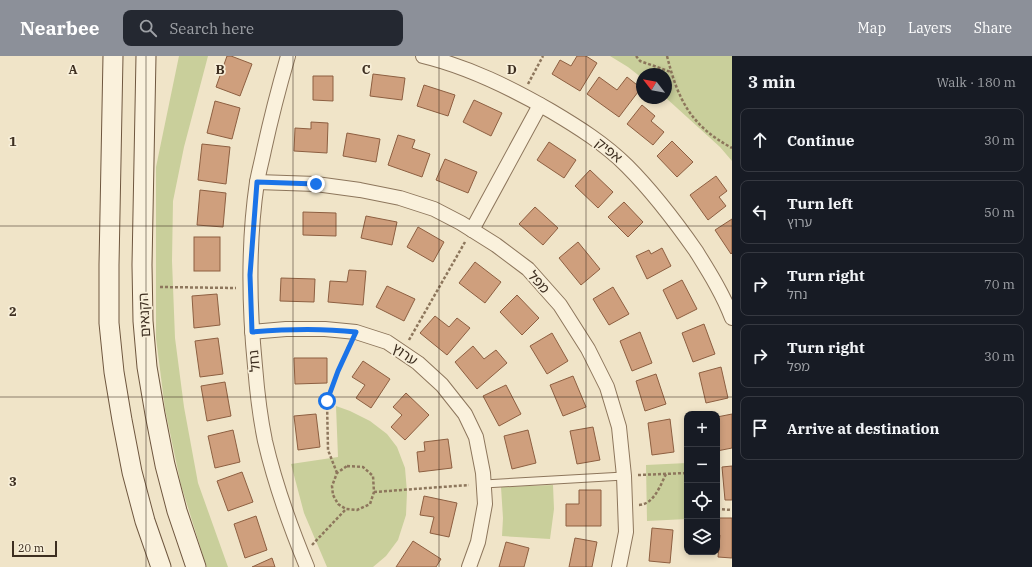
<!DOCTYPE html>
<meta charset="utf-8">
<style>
body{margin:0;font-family:"IBM Plex Serif","Noto Sans Hebrew",serif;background:#242831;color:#f1f3f6}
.controls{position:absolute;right:12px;bottom:12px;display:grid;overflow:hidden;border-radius:8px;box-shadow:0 2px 6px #0003}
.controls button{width:36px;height:36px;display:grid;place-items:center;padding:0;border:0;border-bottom:1px solid #363941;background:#171b24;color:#f1f3f6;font:20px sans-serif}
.compass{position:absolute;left:636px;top:12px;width:36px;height:36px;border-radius:50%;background:#171b24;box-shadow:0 2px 6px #0003;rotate:301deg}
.scale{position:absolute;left:12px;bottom:10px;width:45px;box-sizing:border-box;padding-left:4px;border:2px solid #3d2e20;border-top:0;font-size:11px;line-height:14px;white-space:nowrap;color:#3d2e20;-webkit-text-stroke:3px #f7eed8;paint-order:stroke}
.stop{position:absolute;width:12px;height:12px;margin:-9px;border:3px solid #1a73e8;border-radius:50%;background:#fff}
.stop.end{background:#1a73e8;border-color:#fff;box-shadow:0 1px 4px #0008}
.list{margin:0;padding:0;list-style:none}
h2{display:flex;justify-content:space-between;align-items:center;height:52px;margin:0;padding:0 16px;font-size:17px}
h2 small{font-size:13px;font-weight:400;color:#9ea1a6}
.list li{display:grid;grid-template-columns:26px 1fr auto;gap:12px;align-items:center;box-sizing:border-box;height:64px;margin:0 8px 8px;padding:0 8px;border:1px solid #363941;border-radius:8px}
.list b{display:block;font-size:15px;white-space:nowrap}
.list p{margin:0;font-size:13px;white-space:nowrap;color:#9ea1a6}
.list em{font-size:13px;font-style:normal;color:#9ea1a6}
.icon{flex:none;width:22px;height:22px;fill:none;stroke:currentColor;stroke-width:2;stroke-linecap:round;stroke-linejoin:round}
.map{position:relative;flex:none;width:732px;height:511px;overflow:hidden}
header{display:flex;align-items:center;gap:24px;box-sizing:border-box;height:56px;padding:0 20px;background:#8c9099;color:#fff}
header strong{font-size:19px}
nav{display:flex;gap:22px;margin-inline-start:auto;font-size:14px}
.search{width:280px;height:36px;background:#242831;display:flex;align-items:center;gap:10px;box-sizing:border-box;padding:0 14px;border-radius:8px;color:#9ea1a6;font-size:15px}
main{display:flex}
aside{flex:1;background:#171b24}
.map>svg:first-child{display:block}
</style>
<header>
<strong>Nearbee</strong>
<div class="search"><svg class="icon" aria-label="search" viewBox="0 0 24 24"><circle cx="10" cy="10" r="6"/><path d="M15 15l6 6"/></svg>Search here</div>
<nav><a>Map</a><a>Layers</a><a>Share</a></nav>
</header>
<main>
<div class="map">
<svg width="732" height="511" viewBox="0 0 732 511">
<rect width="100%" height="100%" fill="#f0e4c8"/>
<g fill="#c9cf9b">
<polygon points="179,0 208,0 184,91 173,145 172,205 175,282 184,351 198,427 228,511 207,511 204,503 181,429 165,353 156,282 156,111"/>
<polygon points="610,0 732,0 732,105 720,91 666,42 666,18 642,18 642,22 628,11"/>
<polygon points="336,350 350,355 370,365 387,378 397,391 405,412 407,436 406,459 398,484 386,500 373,511 327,511 304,457 291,408 338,401"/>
<polygon points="687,407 687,463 647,465 646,409"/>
<polygon points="553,429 554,453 550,483 502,480 503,462 501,431"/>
</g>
<g fill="#cf9f7d" stroke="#8d5f41">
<polygon points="227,0 231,0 252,8 240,40 216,31"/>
<polygon points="577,0 586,0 597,7 580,35 552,18 560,4 571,10"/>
<polygon points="373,18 405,22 402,44 370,40"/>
<polygon points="313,20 333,20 333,45 313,44"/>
<polygon points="599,21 617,34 627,21 641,32 619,61 587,38"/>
<polygon points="424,29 455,39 448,60 417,50"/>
<polygon points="474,44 502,57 491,80 463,66"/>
<polygon points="215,45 240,52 232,83 207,77"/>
<polygon points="642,49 655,60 651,65 664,76 653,89 627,68"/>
<polygon points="311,66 328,67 327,97 294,95 295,72 311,73"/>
<polygon points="347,77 380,83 376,106 343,100"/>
<polygon points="398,79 415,84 412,92 430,98 422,121 388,109"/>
<polygon points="672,85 693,106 677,121 657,100"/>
<polygon points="549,86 576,104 564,122 537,104"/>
<polygon points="202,88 230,91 226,128 198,124"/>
<polygon points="445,103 477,116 468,137 436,124"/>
<polygon points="590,114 613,136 598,152 575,130"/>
<polygon points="716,120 727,135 719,141 726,150 708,164 690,139"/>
<polygon points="200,134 226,137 223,171 197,169"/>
<polygon points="624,146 643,166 628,181 608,161"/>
<polygon points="535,151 558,172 543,189 519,168"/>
<polygon points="303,156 336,157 336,180 303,179"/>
<polygon points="366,160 397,166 392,189 361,182"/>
<polygon points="732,163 732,197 731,198 715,174"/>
<polygon points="418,171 444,186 433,206 407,191"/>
<rect x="194" y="181" width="26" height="34"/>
<polygon points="578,186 600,213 581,229 559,202"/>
<polygon points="662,192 671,210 647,223 636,200 649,194 651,198"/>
<polygon points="475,206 501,226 485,247 459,227"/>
<polygon points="349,214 366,215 363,249 328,246 330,225 347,226"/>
<polygon points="281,222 315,223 314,246 280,245"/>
<polygon points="682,224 697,253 677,263 663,234"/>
<polygon points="387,230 415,243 404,265 376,251"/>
<polygon points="613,231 629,258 609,269 593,243"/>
<polygon points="217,238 220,269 194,272 192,240"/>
<polygon points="517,239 539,262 522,279 500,256"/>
<polygon points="435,260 449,271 457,262 470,272 447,299 420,277"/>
<polygon points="704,268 715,298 693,306 682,277"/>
<polygon points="640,276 652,307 632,315 620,285"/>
<polygon points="552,277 568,305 547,318 530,290"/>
<polygon points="218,282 223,318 200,321 195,285"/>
<polygon points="473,290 484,303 496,294 507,307 477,333 455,306"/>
<polygon points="294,302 327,302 327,327 295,328"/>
<polygon points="363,305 390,323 371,352 356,342 365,329 352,321"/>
<polygon points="721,311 728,342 706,347 699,317"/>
<polygon points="656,318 666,348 645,355 636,325"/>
<polygon points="573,320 586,351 563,360 550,329"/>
<polygon points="225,326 231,360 207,365 201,330"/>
<polygon points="506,329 521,358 499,370 483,340"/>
<polygon points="406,337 429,359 405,384 391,371 402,359 393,351"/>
<polygon points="316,358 320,391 298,394 294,360"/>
<polygon points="732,358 732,392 717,395 717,361"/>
<polygon points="670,363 674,396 652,399 648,367"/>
<polygon points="593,371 600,404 577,408 570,375"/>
<polygon points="233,374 240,406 215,412 208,380"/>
<polygon points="528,374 536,407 512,413 504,380"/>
<polygon points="448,383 452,412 419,416 417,396 425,395 424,386"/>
<polygon points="732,410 732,444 725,444 722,411"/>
<polygon points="242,416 253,446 228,455 217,425"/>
<polygon points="579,434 601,434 601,470 566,470 566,448 579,448"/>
<polygon points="424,440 457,447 449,481 430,477 434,461 420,459"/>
<polygon points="256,460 267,494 245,502 234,468"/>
<polygon points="717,462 732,462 732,502 718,501 720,479 717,479"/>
<polygon points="652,472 673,474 670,507 649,505"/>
<polygon points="575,482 597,486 592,511 569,511"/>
<polygon points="413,485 441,503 436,511 396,511"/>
<polygon points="506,486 529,492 524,511 499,511"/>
<polygon points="272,502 275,511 252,511"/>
</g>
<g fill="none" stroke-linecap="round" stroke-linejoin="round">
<g stroke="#8d765c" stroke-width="9">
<polyline id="service" points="484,428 624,420"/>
</g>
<g stroke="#8d765c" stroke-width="16">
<g id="minor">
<path d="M288,0C279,31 271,62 264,94C262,104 259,115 257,126C248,187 249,249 255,310C257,335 260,361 265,385C275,428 290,470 307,511"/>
<path d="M423,0C469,11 511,32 551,55C578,71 605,88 627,110C653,136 675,165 696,195C709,216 723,238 732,262"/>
<polyline points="257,126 316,128 360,134 400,142 434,153 461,167 496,189 528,213 560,249 588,293 607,331 619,371 624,420 626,476 619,511"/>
<polyline points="472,174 540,49"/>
<polyline points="252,276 286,273 325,273 356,276 387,286 418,307 442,329 465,358 476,381 483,417 485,448 478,486 469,511"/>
</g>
</g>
<g stroke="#6f573f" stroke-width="21">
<g id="secondary">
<polyline points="113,0 109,209 109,267 114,316 122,364 132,416 145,465 161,511"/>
<polyline points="146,0 142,209 143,265 147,311 155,358 165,409 177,455 196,511"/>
</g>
</g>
<g stroke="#8d765c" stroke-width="2.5" stroke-dasharray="3 2" stroke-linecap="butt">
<polyline points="636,0 640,5 671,16"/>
<path d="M667,0C678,44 691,70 732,92"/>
<polyline points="528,28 543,0"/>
<polyline points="160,231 236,232"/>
<polyline points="409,284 465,186"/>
<polygon points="347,410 363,411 373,420 374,436 370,448 357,454 346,453 338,448 333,439 332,430 337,417"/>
<polyline points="337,417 328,394 327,345 338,315 349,289"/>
<polyline points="638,419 687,417"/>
<polyline points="374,436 469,429"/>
<path d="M639,449C654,448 660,430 666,418"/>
<polyline points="717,453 732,454"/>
<polyline points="312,489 346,453"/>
</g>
<use href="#service" stroke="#faf1dc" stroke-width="7"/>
<use href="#minor" stroke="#faf1dc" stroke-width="14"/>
<use href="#secondary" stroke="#faf1dc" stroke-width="19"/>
</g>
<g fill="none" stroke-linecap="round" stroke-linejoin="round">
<path stroke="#1a73e8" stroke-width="5" d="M316,128L257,126L250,219L252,276C287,273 320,272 356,276L338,315L327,345"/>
</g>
<path fill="none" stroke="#3d2e20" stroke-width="1" stroke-opacity="0.55" d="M146,0V511M293,0V511M439,0V511M586,0V511M0,170H732M0,341H732"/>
<g text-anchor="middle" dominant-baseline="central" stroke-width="3.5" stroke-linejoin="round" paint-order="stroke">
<g font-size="14" fill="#3d2e20" stroke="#f7eed8">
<text transform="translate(609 94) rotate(39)">אפיק</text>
<text transform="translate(539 226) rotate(48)">מפל</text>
<text transform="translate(144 259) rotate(-93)">הקנאים</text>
<text transform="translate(405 298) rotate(35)">ערוץ</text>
<text transform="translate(254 305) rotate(-96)">נחל</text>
</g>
</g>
<g font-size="13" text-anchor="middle" font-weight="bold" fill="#3d2e20" stroke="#f7eed8" stroke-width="3.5" stroke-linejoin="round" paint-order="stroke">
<text x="73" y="18">A</text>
<text x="220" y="18">B</text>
<text x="366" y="18">C</text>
<text x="512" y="18">D</text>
<text x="13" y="90">1</text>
<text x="13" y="260">2</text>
<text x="13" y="430">3</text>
</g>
</svg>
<div class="controls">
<button>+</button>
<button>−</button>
<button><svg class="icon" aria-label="locate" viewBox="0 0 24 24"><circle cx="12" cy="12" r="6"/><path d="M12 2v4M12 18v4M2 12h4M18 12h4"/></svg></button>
<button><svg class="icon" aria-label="layers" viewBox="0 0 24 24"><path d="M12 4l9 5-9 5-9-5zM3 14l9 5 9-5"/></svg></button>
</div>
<svg class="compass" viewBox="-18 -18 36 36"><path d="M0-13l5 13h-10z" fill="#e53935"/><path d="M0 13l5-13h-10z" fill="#9ea1a6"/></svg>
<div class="scale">20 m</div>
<div class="stop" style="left:327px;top:345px"></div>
<div class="stop end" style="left:316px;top:128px"></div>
</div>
<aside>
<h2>3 min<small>Walk · 180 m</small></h2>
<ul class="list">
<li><svg class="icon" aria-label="ahead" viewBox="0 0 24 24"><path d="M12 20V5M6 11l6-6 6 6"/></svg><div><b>Continue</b></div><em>30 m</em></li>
<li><svg class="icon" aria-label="left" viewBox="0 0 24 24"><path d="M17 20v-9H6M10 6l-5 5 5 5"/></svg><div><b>Turn left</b><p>ערוץ</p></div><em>50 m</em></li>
<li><svg class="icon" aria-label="right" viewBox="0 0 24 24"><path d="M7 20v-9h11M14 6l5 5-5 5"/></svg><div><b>Turn right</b><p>נחל</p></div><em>70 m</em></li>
<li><svg class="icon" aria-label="right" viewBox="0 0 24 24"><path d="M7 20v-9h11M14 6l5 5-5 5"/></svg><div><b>Turn right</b><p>מפל</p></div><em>30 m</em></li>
<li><svg class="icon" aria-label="arrive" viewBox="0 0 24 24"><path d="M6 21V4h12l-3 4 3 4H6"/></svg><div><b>Arrive at destination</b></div></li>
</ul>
</aside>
</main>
